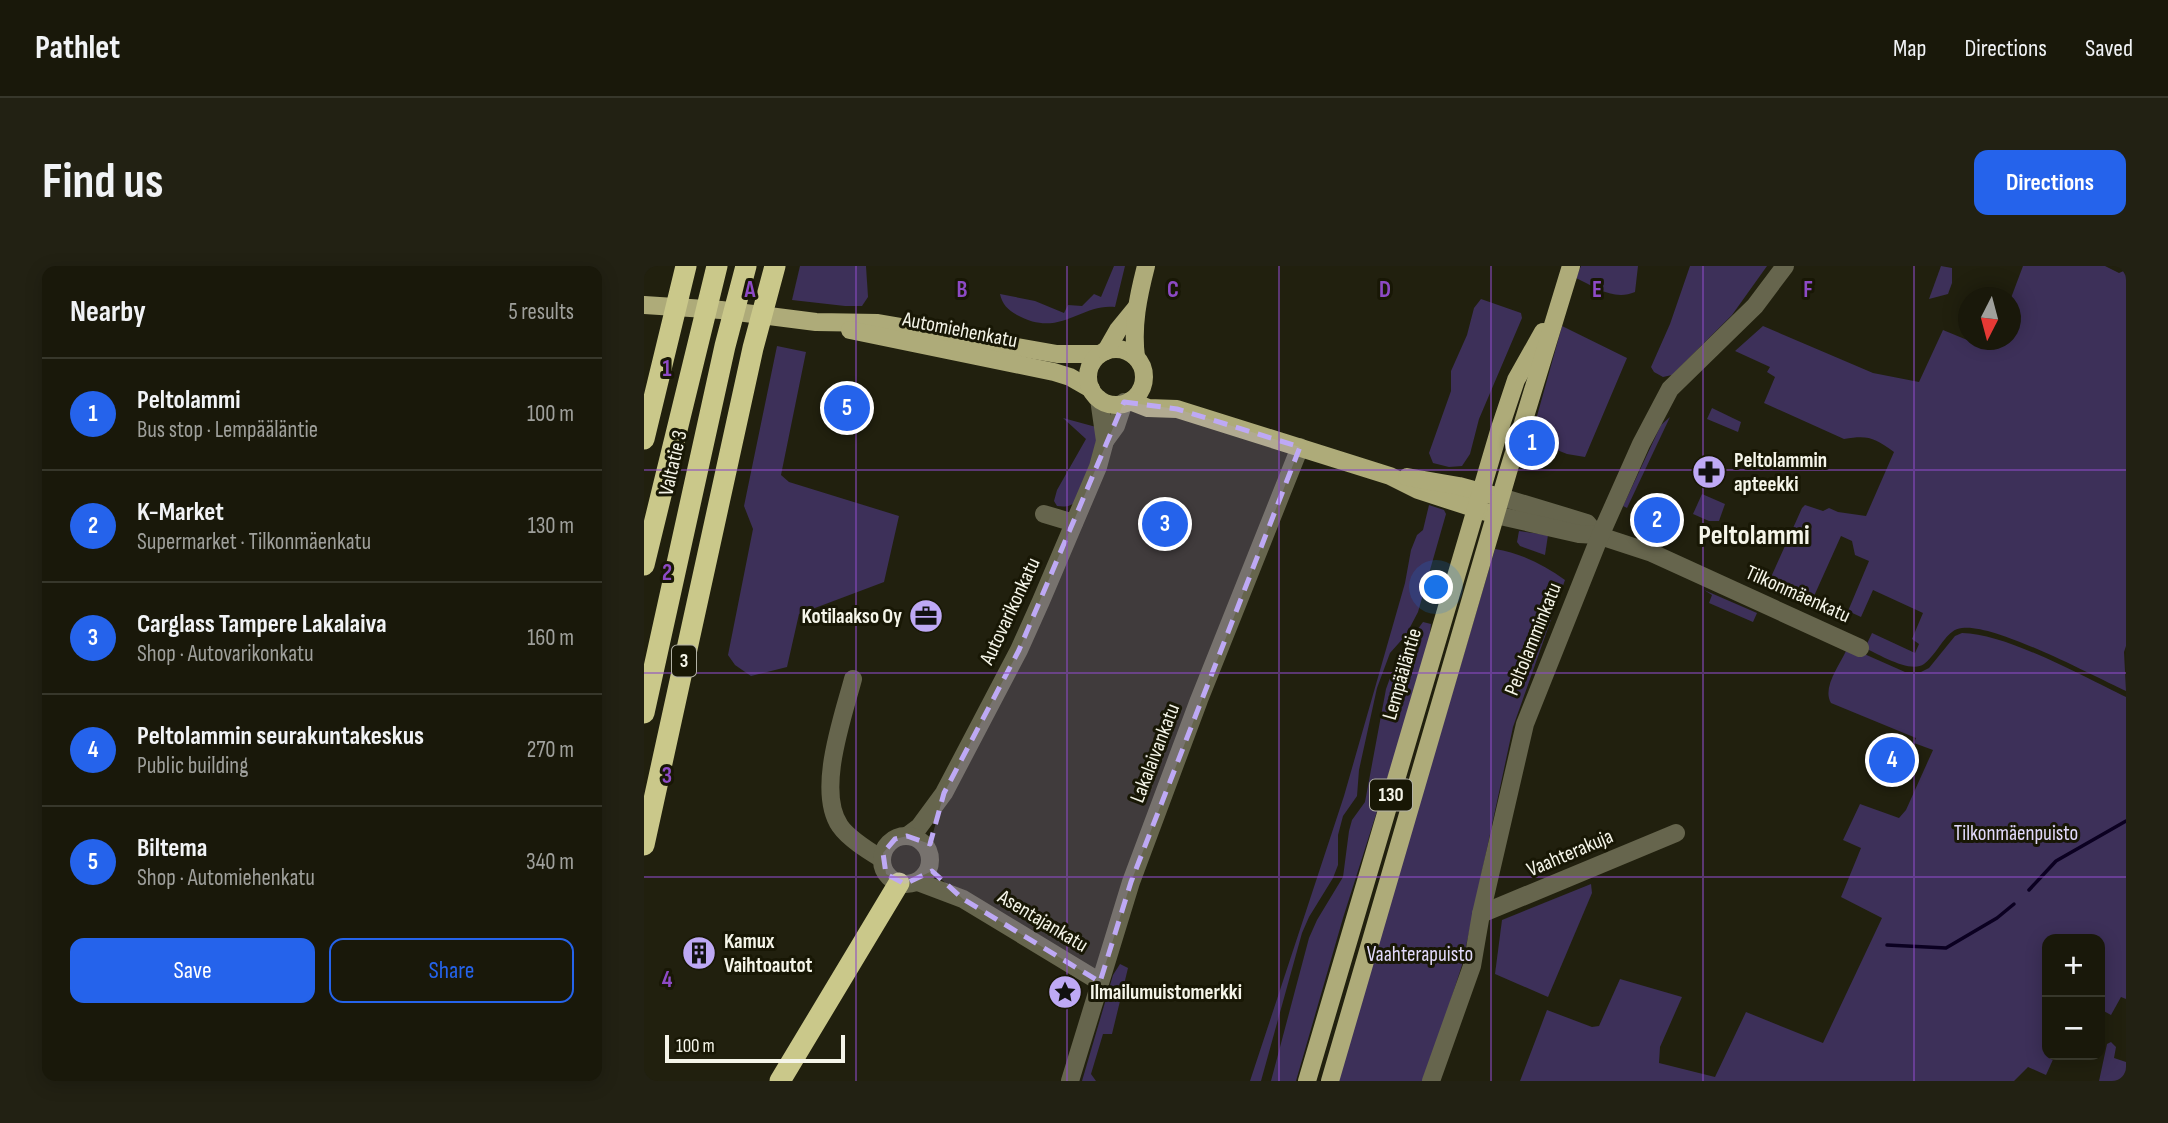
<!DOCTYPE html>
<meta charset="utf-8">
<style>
body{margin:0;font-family:"Sofia Sans Condensed",sans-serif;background:#222113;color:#f1f3f6}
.controls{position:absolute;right:21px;bottom:21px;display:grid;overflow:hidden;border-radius:14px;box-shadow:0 4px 18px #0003}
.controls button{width:63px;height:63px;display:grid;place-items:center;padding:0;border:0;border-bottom:2px solid #37372b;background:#19180a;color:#f1f3f6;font:35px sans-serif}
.compass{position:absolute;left:1314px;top:21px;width:63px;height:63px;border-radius:50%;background:#19180a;box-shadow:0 4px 18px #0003;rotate:186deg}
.scale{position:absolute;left:21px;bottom:18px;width:180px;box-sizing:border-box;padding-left:7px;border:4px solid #f5f5e9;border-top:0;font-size:19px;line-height:24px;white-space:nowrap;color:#f5f5e9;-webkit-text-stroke:5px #181705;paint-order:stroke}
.you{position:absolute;left:793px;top:322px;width:24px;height:24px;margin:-18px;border:5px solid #fff;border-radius:50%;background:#1a73e8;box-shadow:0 0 0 10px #1a73e833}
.badge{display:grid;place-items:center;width:46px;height:46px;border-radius:50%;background:#2563eb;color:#fff;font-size:23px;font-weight:700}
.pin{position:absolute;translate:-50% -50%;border:4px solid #fff;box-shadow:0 2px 7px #0006}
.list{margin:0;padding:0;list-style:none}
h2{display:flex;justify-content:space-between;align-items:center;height:91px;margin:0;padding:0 28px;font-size:30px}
h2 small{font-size:23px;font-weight:400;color:#9fa09c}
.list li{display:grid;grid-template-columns:46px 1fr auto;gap:21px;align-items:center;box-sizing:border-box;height:112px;padding:0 28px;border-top:2px solid #37372b}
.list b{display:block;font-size:26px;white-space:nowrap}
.list p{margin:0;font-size:23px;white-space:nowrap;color:#9fa09c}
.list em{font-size:23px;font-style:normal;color:#9fa09c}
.actions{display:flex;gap:14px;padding:21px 28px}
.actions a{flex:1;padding:16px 0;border:2px solid #2563eb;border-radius:14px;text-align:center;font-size:24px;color:#2563eb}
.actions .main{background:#2563eb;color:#fff}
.map{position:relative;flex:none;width:1482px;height:815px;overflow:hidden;border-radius:14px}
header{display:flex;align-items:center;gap:42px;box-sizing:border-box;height:98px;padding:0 35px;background:#19180a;border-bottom:2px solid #37372b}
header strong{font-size:33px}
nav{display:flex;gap:38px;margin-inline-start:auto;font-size:24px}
.intro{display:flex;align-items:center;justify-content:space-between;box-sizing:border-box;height:168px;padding:0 42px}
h1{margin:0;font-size:49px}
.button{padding:18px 32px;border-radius:14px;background:#2563eb;color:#fff;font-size:24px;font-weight:700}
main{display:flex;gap:42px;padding:0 42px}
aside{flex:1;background:#19180a;border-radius:14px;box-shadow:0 4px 18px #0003}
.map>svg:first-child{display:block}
</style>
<header>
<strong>Pathlet</strong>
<nav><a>Map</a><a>Directions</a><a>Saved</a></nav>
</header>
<div class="intro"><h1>Find us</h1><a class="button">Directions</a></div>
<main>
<aside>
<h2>Nearby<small>5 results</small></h2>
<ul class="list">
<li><span class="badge">1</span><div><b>Peltolammi</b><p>Bus stop · Lempääläntie</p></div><em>100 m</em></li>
<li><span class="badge">2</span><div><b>K-Market</b><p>Supermarket · Tilkonmäenkatu</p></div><em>130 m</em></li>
<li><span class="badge">3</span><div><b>Carglass Tampere Lakalaiva</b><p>Shop · Autovarikonkatu</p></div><em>160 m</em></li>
<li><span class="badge">4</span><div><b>Peltolammin seurakuntakeskus</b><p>Public building</p></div><em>270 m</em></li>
<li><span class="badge">5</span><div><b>Biltema</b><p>Shop · Automiehenkatu</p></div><em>340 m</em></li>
</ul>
<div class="actions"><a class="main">Save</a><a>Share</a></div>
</aside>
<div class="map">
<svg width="1482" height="815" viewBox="0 0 1482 815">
<rect width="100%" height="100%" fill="#21200e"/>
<g fill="#3d3059">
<polygon points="156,0 222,0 224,31 218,40 201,40 148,34"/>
<path d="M470,0H481L471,41C437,37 416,73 373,49C364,44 358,38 356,28L391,35L420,47L424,39L438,40L450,28L457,31Z"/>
<path d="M937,0H994L991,26C970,35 951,21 932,12Z"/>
<polygon points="1046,0 1123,0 1088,49 1028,109 1019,111 1010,106 1007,101 1026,58"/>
<polygon points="1297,0 1308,2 1308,17 1304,28 1285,33"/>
<path d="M1379,0H1461L1475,7L1482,4V380L1480,386L1482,425C1449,410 1351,357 1318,362C1310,363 1306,367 1301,373C1295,380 1288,392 1280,398C1267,408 1234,388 1221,382L1228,367L1271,387L1275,378L1268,373L1279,347L1229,324L1217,351L1204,345L1225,295L1211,289L1208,275L1197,270L1166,339L1123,320L1158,242L1161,239L1179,245L1185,242L1194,246L1222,250L1250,186C1230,172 1225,169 1200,173L1120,137L1131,111L1123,106L1126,101L1091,85L1119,60L1229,107L1275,116L1299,64L1345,83L1349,74H1366L1367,32Z"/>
<polygon points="837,33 877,47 878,52 835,153 826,188 818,200 805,201 789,197 785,187 807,125 807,105 823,69 830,42"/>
<polygon points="918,60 983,92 941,191 923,188 898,178 897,162 893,150"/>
<polygon points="133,80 162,86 137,209 145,216 255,250 240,316 155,348 143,401 107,410 91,399 84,389 109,263 100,240"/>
<polygon points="1068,142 1097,156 1094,166 1063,153"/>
<polygon points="1026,151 983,242 979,240 1017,159"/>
<path d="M419,152L452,161C455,186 441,212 433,235C426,241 421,241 413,240L410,235L413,224L442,173Z"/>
<polygon points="1058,228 1081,238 1075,255 1065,255 1049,248"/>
<polygon points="785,239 800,244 802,248 774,346 762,369 746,387 733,422 715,504 713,530 699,550 694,569 694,599 689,612 665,651 658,667 617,815 606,815 700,530 761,317 767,284 773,269 779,264"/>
<polygon points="875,265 904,269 901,289 876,280 873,276"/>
<path d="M851,283C877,287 900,299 921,314L869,461L818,699L781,815H693Z"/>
<polygon points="1060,324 1113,347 1109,356 1065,337 1068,329"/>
<polygon points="779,356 787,358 784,385 699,652 652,815 627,815 665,672 673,654 699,611 705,565 708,554 721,536 742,423 754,390"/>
<path d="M1318,367C1364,368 1440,411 1482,431V733L1477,731L1467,749L1456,743V673H1403V789H1411L1402,809L1384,801L1370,815H876L903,744L948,761L955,760L976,713L1038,731L1016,781L1015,797L1071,811L1102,746L1179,777L1238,652L1197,631L1217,582L1199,574L1216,538L1255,552L1262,544L1289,484L1270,477L1272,472L1187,437C1178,422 1195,400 1202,385L1213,389L1218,387L1261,406H1277L1285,402L1311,370Z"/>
<polygon points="947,618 948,627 904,731 851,708 858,654"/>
<polygon points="476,698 484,702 468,768 459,768 447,808 452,815 438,815 469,709"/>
<polygon points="1467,776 1472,781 1470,792 1482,796 1482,815 1455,815 1463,778"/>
</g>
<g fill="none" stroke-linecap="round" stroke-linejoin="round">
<g stroke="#0b0021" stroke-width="3.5">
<polyline points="1385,624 1412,595 1482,555"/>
<polyline points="1243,679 1302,682 1353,652 1370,638"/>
</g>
<g stroke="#66654d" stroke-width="18">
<polyline points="461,175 472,160 480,136"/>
<polyline points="857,231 943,257 953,269"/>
<polyline points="400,248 430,257"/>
<polyline points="852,249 935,268 953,269 1008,287 1216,382"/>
<path d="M209,413C199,451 172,525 196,560C205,573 225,585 238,593"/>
<polyline points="263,570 275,561 300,527 375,384 397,335 454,201 461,175 455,133"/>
<circle cx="262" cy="594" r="24"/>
<polyline points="274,616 319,633 456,716"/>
<polyline points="837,648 1032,567"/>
<polyline points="426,815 487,616 555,434 656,181"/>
<polyline points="787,815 828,700 837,648 881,458 956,270 997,178 1026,123 1111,40 1141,0"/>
</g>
<g stroke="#aeab79" stroke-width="18">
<polyline points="0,39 77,44 172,56 234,57 413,88 456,88"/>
<polyline points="206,64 410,106 426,111 447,123"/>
<circle cx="472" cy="111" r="28"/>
<polyline points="462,85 474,64 492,42"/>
<path d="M492,91C488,60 494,31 502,0"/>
<polyline points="486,135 504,142 533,143 746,210 774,224 842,246"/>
<polyline points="763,211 815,220 848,229"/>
<polyline points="663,815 855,165 872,114 899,66"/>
<polyline points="686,815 864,206 927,0"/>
</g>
<g stroke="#cac88a" stroke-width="21">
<polyline points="0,173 42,0"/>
<polyline points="0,299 73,0"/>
<polyline points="0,447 81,80 102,0"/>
<polyline points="0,579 109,82 131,0"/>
<polyline points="136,815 255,617"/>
</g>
</g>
<path fill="#bea9f5" fill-opacity="0.2" stroke="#bea9f5" stroke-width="5" stroke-dasharray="14 9" stroke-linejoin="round" d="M480,136L533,143L656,181L487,616L456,716L319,633L288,605L261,618L242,608L239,587L251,573L263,570L286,578L300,527L375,384Z"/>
<path fill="none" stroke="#8d4ac5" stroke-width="2" stroke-opacity="0.55" d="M212,0V815M423,0V815M635,0V815M847,0V815M1059,0V815M1270,0V815M0,204H1482M0,407H1482M0,611H1482"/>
<defs>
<g id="pharmacy-disc" transform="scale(1.75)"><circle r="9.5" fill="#bea9f5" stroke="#181705"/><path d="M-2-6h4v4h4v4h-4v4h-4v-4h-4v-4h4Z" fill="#111"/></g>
<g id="office-disc" transform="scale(1.75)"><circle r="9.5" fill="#bea9f5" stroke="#181705"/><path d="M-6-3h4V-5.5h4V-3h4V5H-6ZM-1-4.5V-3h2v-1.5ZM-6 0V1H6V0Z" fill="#111"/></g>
<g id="building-disc" transform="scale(1.75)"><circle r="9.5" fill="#bea9f5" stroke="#181705"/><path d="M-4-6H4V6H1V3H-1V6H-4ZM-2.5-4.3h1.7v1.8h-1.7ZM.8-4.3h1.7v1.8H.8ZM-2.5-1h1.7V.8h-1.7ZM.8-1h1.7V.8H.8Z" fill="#111"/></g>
<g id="sight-disc" transform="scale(1.75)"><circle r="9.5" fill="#bea9f5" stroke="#181705"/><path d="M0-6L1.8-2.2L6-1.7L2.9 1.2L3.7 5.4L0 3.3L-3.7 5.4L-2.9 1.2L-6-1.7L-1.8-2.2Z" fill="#111"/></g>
</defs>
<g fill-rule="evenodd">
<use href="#pharmacy-disc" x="1065" y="206"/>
<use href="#office-disc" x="282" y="350"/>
<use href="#building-disc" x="55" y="687"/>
<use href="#sight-disc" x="421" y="726"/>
</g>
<g text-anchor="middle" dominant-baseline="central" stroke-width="6" stroke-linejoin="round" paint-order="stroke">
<g fill="#181705" stroke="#b3b2a5" stroke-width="2">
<rect x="28" y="379.5" width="24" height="31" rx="5"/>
<rect x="726" y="513.5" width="42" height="31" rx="5"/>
</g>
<g font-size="19" font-weight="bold" fill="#f5f5e9">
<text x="40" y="395">3</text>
<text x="747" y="529">130</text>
</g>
<g font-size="21" fill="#f5f5e9" stroke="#181705">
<text transform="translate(316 64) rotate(11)">Automiehenkatu</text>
<text transform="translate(29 197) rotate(-77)">Valtatie 3</text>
<text transform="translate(1154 328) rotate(24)">Tilkonmäenkatu</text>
<text transform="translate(366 345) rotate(-65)">Autovarikonkatu</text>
<text transform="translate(889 373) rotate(-68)">Peltolamminkatu</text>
<text transform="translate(758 408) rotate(-74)">Lempääläntie</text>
<text transform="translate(511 487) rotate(-69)">Lakalaivankatu</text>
<text transform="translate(926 587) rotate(-23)">Vaahterakuja</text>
<text transform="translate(399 655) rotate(31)">Asentajankatu</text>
</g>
<g font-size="21" font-weight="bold" fill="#f5f5e9" stroke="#181705" text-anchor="start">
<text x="1090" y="194">Peltolammin<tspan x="1090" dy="24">apteekki</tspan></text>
<text x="258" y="350" text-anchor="end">Kotilaakso Oy</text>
<text x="80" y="675">Kamux<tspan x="80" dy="24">Vaihtoautot</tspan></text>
<text x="446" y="726">Ilmailumuistomerkki</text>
</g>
<g font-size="21" fill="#e2dafb" stroke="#181705">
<text x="1372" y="567">Tilkonmäenpuisto</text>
<text x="776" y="688">Vaahterapuisto</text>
</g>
<g font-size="28" font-weight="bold" fill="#f5f5e9" stroke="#181705">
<text x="1110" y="269">Peltolammi</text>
</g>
</g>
<g font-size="23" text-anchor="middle" font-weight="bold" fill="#8d4ac5" stroke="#181705" stroke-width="6" stroke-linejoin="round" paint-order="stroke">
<text x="106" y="31">A</text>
<text x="318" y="31">B</text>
<text x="529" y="31">C</text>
<text x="741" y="31">D</text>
<text x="953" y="31">E</text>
<text x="1164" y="31">F</text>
<text x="23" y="110">1</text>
<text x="23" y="314">2</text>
<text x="23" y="517">3</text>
<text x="23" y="721">4</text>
</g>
</svg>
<div class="controls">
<button>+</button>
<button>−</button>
</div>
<svg class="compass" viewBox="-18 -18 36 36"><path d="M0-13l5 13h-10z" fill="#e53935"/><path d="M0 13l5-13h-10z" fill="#9fa09c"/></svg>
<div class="scale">100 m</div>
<div class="you"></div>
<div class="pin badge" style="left:888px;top:177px">1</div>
<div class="pin badge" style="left:1013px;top:254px">2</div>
<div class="pin badge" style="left:521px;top:258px">3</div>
<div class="pin badge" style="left:1248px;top:494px">4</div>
<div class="pin badge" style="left:203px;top:142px">5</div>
</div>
</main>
